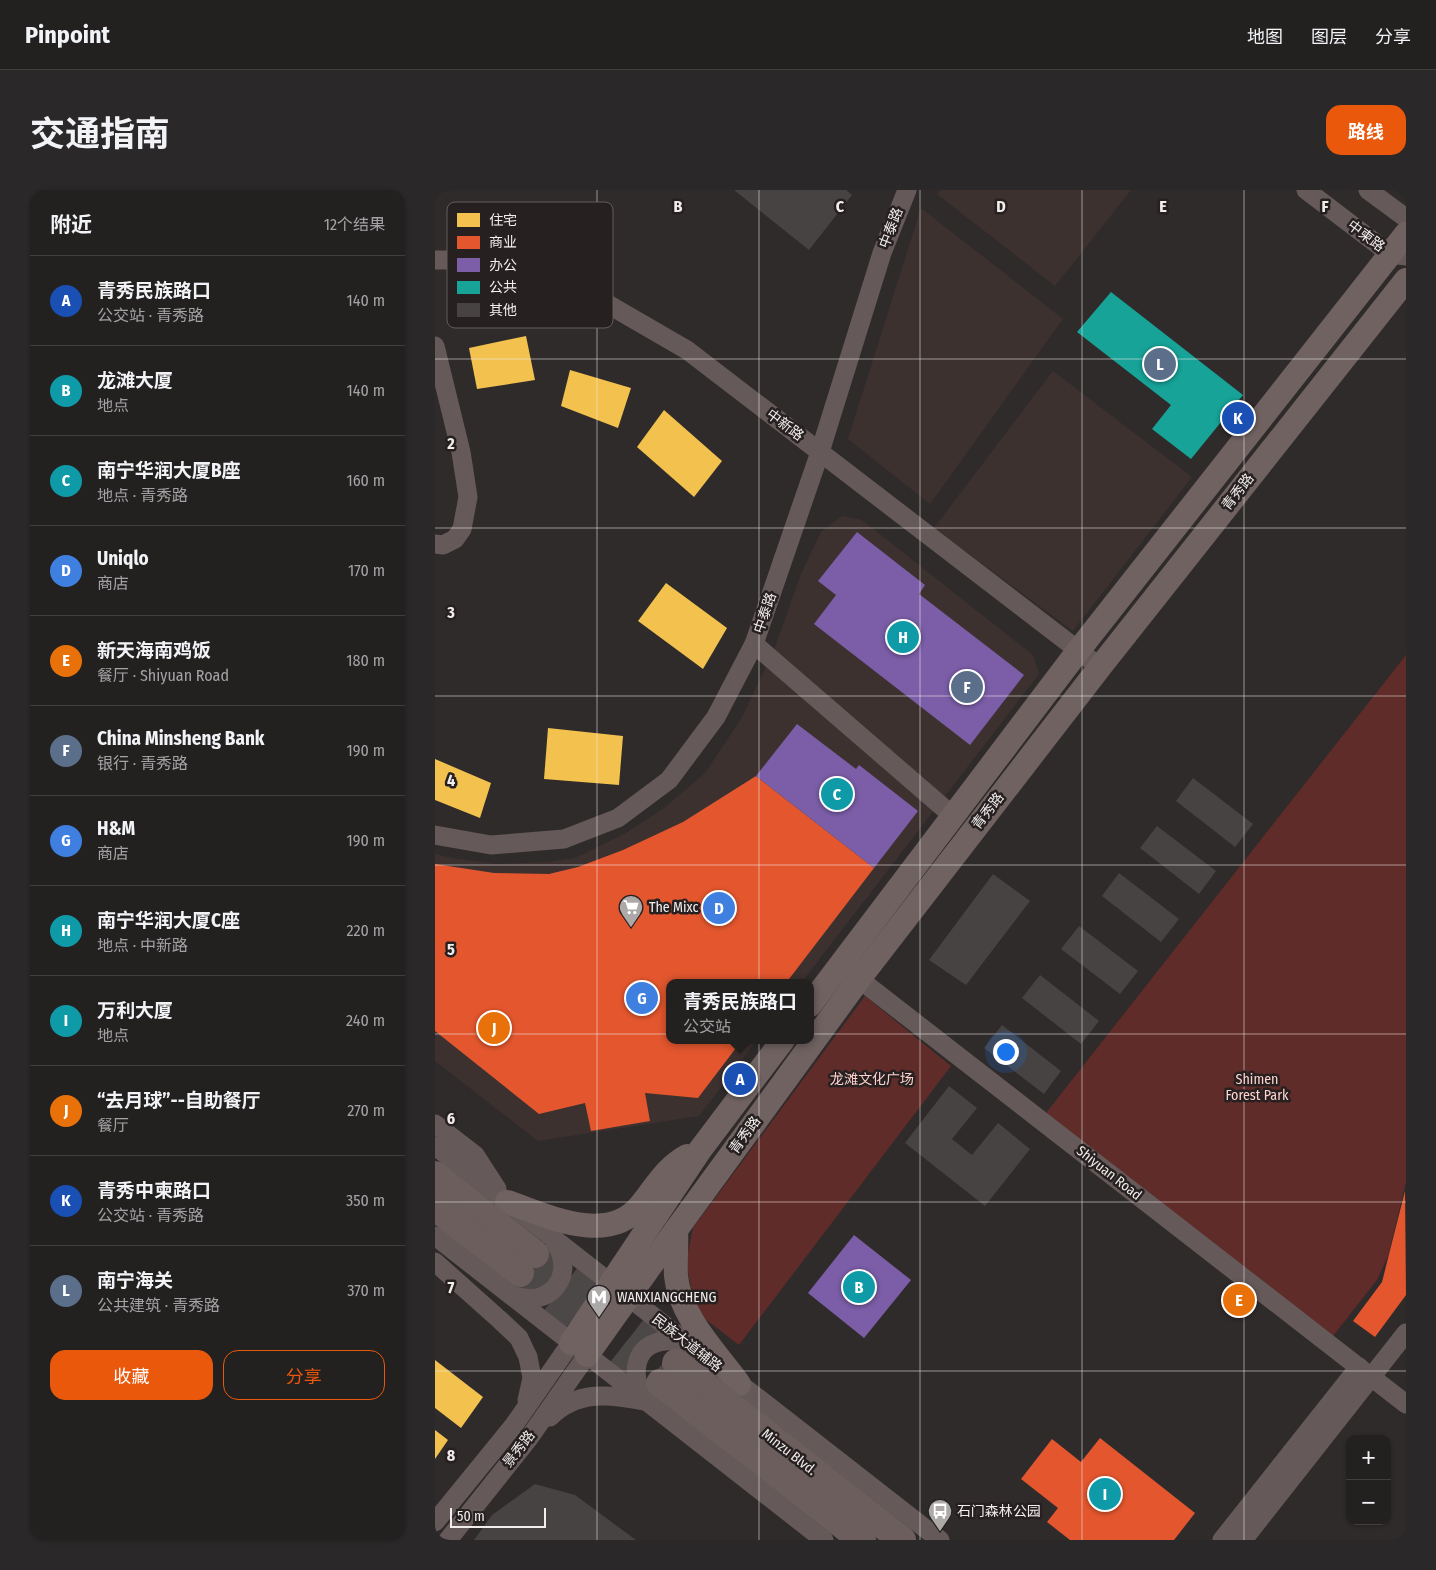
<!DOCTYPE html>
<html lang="zh">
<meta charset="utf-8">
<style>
body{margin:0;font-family:"Fira Sans Condensed","Noto Sans SC",sans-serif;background:#2b2829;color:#f1f3f6}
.controls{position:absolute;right:15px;bottom:15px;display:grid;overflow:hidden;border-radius:10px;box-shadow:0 1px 4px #0004}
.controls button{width:45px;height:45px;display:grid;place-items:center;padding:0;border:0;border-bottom:1px solid #403e3e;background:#232020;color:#f1f3f6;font:25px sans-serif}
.scale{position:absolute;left:15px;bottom:12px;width:96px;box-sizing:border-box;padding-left:5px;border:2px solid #f1edec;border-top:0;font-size:14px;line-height:18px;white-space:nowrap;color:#f1edec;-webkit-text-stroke:4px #262020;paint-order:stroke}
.you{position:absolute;left:570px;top:861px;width:18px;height:18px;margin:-12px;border:4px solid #fff;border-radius:50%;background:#1a73e8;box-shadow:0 0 0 8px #1a73e833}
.badge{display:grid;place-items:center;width:32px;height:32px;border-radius:50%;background:#ea580c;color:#fff;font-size:16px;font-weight:700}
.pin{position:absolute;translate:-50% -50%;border:2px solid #fff;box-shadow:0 1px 5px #0006}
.popup{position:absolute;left:231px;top:789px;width:148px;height:65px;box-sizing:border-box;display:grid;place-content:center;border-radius:10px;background:#232020;filter:drop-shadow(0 1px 4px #0005);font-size:16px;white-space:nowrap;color:#a3a3a5}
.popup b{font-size:19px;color:#f1f3f6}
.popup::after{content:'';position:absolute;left:50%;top:100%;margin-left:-10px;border:10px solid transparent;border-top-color:#232020}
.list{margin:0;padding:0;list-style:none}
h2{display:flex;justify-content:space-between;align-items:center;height:65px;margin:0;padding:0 20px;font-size:21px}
h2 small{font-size:16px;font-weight:400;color:#a3a3a5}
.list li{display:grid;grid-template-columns:32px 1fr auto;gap:15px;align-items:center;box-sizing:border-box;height:90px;padding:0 20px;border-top:1px solid #403e3e}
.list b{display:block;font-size:19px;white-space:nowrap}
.list p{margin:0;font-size:16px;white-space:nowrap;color:#a3a3a5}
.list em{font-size:16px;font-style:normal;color:#a3a3a5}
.actions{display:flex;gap:10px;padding:15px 20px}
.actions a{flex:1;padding:11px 0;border:1px solid #ea580c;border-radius:15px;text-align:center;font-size:18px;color:#ea580c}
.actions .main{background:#ea580c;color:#fff}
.map{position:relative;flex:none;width:971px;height:1350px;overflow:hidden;border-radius:15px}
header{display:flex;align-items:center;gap:30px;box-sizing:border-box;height:70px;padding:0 25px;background:#232020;border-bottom:1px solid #403e3e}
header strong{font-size:24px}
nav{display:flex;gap:28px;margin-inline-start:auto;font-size:18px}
.intro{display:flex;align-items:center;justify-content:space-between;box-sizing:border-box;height:120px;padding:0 30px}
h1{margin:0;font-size:35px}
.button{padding:12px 22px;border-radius:15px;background:#ea580c;color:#fff;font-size:18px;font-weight:700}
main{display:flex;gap:30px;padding:0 30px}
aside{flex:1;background:#232020;border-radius:15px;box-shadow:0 1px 4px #0004}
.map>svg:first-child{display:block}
</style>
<header>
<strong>Pinpoint</strong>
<nav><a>地图</a><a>图层</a><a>分享</a></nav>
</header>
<div class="intro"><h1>交通指南</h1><a class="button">路线</a></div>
<main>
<aside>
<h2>附近<small>12个结果</small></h2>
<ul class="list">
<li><span class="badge" style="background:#1a4fb4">A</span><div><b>青秀民族路口</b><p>公交站 · 青秀路</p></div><em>140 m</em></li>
<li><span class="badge" style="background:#0f9aa8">B</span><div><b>龙滩大厦</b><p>地点</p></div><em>140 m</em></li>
<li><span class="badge" style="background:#0f9aa8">C</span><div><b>南宁华润大厦B座</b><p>地点 · 青秀路</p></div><em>160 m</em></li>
<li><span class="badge" style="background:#3f7fe0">D</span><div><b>Uniqlo</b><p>商店</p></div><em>170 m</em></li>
<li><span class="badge" style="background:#e8710a">E</span><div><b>新天海南鸡饭</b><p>餐厅 · Shiyuan Road</p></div><em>180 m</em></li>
<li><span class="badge" style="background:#5c6f8a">F</span><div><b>China Minsheng Bank</b><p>银行 · 青秀路</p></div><em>190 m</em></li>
<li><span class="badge" style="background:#3f7fe0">G</span><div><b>H&amp;M</b><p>商店</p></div><em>190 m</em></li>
<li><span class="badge" style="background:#0f9aa8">H</span><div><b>南宁华润大厦C座</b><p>地点 · 中新路</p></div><em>220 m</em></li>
<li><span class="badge" style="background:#0f9aa8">I</span><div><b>万利大厦</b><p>地点</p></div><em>240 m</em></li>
<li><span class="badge" style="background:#e8710a">J</span><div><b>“去月球”--自助餐厅</b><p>餐厅</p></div><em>270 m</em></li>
<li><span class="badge" style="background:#1a4fb4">K</span><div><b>青秀中柬路口</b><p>公交站 · 青秀路</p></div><em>350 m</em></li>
<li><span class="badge" style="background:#5c6f8a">L</span><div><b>南宁海关</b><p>公共建筑 · 青秀路</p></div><em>370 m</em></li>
</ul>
<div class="actions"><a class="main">收藏</a><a>分享</a></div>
</aside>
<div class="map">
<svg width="971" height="1350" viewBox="0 0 971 1350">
<rect width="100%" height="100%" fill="#2f2b2a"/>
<g fill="#3d3130">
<polygon points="505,0 696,0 620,96 502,4"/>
<polygon points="486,18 628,129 495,314 413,249"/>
<polygon points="618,181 757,287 638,441 499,338"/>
<polygon points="407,326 427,330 598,465 604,484 366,793 235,793 235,850 322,850 264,926 103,951 0,871 0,664 17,668 61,674 113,672 140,668 189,644 228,619 270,583 306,529 339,460 366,384 386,342"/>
</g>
<g fill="#5f2c29">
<polygon points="971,465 971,992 953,1066 942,1090 898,1146 611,923"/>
<polygon points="430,806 516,876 304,1155 261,1122 251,1072 258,1038"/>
</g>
<g fill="#f2c14e">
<polygon points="91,146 100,190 42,199 34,158"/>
<polygon points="135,180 196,198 183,238 126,216"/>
<polygon points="229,220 287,271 259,307 202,257"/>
<polygon points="231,393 292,438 268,479 203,431"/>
<polygon points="113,538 188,546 184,595 109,589"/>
<polygon points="0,569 56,593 45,628 0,610"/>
<polygon points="0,1170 48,1207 26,1238 0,1218"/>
<polygon points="0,1240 13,1250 0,1269"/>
</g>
<g fill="#e4572e">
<polygon points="321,586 439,678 351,793 235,793 235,850 307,850 263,908 210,903 215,931 156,941 150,913 104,924 0,841 0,674 59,683 114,684 143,677 188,660 248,632"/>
<polygon points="970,1001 971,1105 940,1147 918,1131 947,1092"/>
<polygon points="665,1248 760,1323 739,1350 635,1350 612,1332 623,1318 586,1289 617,1249 646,1272"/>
</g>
<g fill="#7b5ea7">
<polygon points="422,342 490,395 484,404 589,485 535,555 379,434 401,405 383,391"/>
<polygon points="362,534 421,579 424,575 483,621 439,678 321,586"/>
<polygon points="419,1045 476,1090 429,1148 373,1103"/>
</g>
<polygon fill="#17a398" points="676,102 808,205 756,269 717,239 736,215 642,142"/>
<g fill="#464342">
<polygon points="299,0 411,0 417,5 374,60"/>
<polygon points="758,588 818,634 800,657 741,611"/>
<polygon points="722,636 781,681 764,704 705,658"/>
<polygon points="684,683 744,729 726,752 667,706"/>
<polygon points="558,684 595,711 531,795 494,770"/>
<polygon points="644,736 703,781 685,804 626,759"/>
<polygon points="605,785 664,831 646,854 587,808"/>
<polygon points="567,835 626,881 609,904 549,858"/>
<polygon points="514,896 542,918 517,949 537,965 563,933 595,959 550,1016 470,953"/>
<polygon points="100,1294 140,1305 201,1350 39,1350 57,1325"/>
</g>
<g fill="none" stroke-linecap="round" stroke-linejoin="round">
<g stroke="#4c4847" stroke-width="28" stroke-dasharray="28 14" stroke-linecap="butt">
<polyline points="100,1064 241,1173"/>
<polyline points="85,1083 225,1193"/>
</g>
<g stroke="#655a59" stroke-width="19">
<polyline points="871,0 955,64 971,66"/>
<polyline points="933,0 971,28"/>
<polyline points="0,70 40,70 138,94 252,160 665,477"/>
<polyline points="0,156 26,262 33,307 27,339 20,349 8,355 0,354"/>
<polyline points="319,454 518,626"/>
<polyline points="0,645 56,655 129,649 183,628 234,590 281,527 319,454 385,262 447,63 472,0"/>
<polyline points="424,789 971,1214"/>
<polyline points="0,934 40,965 62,999"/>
<polyline points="0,956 505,1350"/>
<polyline points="0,1046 389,1350"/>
<polyline points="0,1072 65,1130 84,1148 93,1167 97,1188 92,1210"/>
<path d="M77,1105C115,1120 142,1085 120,1052"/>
<path d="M210,1209C195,1186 198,1154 230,1151C238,1150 246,1153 253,1155"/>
<path d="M115,1227C142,1200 175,1204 209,1211"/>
<polyline points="0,1332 79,1235 136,1153"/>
<polyline points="13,1350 94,1248 152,1165"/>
<polyline points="787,1350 924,1177"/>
<polyline points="808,1350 971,1143"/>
</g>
<g stroke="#6f6261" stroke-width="24">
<polyline points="375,815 643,461 971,44"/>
<path d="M72,1012C111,1025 172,1056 205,1016C220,998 230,978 252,966"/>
<path d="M241,1040C242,1054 240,1072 241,1086C245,1127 281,1162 304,1194"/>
<polyline points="136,1153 265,960 348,850"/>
<polyline points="152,1165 241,1040 424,789 665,477 971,90"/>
</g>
<g stroke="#6b5e5d" stroke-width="28">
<polyline points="0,985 100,1064"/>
<polyline points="0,1017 85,1083"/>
<polyline points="241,1173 467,1350"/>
<polyline points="225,1193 427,1350"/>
</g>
</g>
<path fill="none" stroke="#f1edec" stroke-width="1" stroke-opacity="0.55" d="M162,0V1350M324,0V1350M485,0V1350M647,0V1350M809,0V1350M0,169H971M0,338H971M0,506H971M0,675H971M0,844H971M0,1012H971M0,1181H971"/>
<defs>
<g id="supermarket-pin" transform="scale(1.25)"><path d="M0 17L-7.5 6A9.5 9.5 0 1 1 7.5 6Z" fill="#ada9a8" stroke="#262020"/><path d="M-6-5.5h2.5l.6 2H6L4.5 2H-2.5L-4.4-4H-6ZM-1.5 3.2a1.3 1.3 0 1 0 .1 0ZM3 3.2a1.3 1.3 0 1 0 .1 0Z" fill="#fff"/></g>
<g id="metro-pin" transform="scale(1.25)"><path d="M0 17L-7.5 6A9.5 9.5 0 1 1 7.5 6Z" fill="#ada9a8" stroke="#262020"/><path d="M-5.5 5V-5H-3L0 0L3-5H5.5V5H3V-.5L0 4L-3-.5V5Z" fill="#fff"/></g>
<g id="bus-pin" transform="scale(1.25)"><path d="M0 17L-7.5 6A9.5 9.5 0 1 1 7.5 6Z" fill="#ada9a8" stroke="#262020"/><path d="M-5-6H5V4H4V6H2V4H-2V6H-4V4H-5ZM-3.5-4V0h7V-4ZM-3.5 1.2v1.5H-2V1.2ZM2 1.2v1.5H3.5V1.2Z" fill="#fff"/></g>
</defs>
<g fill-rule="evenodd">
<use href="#supermarket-pin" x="196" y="717"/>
<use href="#metro-pin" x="164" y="1107"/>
<use href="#bus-pin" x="505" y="1321"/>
</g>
<g text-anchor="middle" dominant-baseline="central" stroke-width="5" stroke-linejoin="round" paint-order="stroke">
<g font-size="14" fill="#f1edec" stroke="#262020">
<text transform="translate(456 38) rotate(-69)">中泰路</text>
<text transform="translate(931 46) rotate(37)">中柬路</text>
<text transform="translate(350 235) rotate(37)">中新路</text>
<text transform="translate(803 302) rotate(-52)">青秀路</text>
<text transform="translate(330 423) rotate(-71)">中泰路</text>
<text transform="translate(553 621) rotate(-52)">青秀路</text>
<text transform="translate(310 945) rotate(-54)">青秀路</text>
<text transform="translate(674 983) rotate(38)">Shiyuan Road</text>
<text transform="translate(252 1153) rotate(38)">民族大道辅路</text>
<text transform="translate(84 1259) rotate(-52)">景秀路</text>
<text transform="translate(354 1262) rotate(38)">Minzu Blvd.</text>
</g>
<g font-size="14" fill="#f1edec" stroke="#262020" text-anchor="start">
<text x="214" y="717">The Mixc</text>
<text x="182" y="1107">WANXIANGCHENG</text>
<text x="522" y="1321">石门森林公园</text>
</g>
<g font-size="14" fill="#ffd2ce" stroke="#262020">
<text x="437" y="889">龙滩文化广场</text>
<text x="822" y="889">Shimen<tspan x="822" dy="16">Forest Park</tspan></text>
</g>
</g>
<rect x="12" y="12" width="166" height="126" rx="8" fill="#262020" stroke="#635e5d" stroke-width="1"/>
<rect x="22" y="23" width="23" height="14" fill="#f2c14e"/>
<rect x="22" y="46" width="23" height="13" fill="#e4572e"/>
<rect x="22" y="68" width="23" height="14" fill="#7b5ea7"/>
<rect x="22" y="91" width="23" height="13" fill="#17a398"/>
<rect x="22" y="113" width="23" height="14" fill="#464342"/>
<g font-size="14" fill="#f1edec">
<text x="54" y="35">住宅</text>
<text x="54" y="57">商业</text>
<text x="54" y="80">办公</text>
<text x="54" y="102">公共</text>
<text x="54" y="125">其他</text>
</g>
<g font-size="16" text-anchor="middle" font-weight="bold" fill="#f1edec" stroke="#262020" stroke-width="5" stroke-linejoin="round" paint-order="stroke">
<text x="243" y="22">B</text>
<text x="405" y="22">C</text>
<text x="566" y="22">D</text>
<text x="728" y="22">E</text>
<text x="890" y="22">F</text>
<text x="16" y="259">2</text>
<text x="16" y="428">3</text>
<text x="16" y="596">4</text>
<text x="16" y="765">5</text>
<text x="16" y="934">6</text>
<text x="16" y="1103">7</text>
<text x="16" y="1271">8</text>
</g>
</svg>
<div class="controls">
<button>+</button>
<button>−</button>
</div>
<div class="scale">50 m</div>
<div class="you"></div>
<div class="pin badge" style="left:305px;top:889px;background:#1a4fb4">A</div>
<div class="popup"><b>青秀民族路口</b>公交站</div>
<div class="pin badge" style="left:424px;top:1097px;background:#0f9aa8">B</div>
<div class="pin badge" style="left:402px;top:604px;background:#0f9aa8">C</div>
<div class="pin badge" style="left:284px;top:718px;background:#3f7fe0">D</div>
<div class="pin badge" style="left:804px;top:1110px;background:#e8710a">E</div>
<div class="pin badge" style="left:532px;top:497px;background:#5c6f8a">F</div>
<div class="pin badge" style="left:207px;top:808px;background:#3f7fe0">G</div>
<div class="pin badge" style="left:468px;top:447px;background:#0f9aa8">H</div>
<div class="pin badge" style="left:670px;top:1304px;background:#0f9aa8">I</div>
<div class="pin badge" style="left:59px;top:838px;background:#e8710a">J</div>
<div class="pin badge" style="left:803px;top:228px;background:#1a4fb4">K</div>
<div class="pin badge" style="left:725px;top:174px;background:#5c6f8a">L</div>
</div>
</main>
